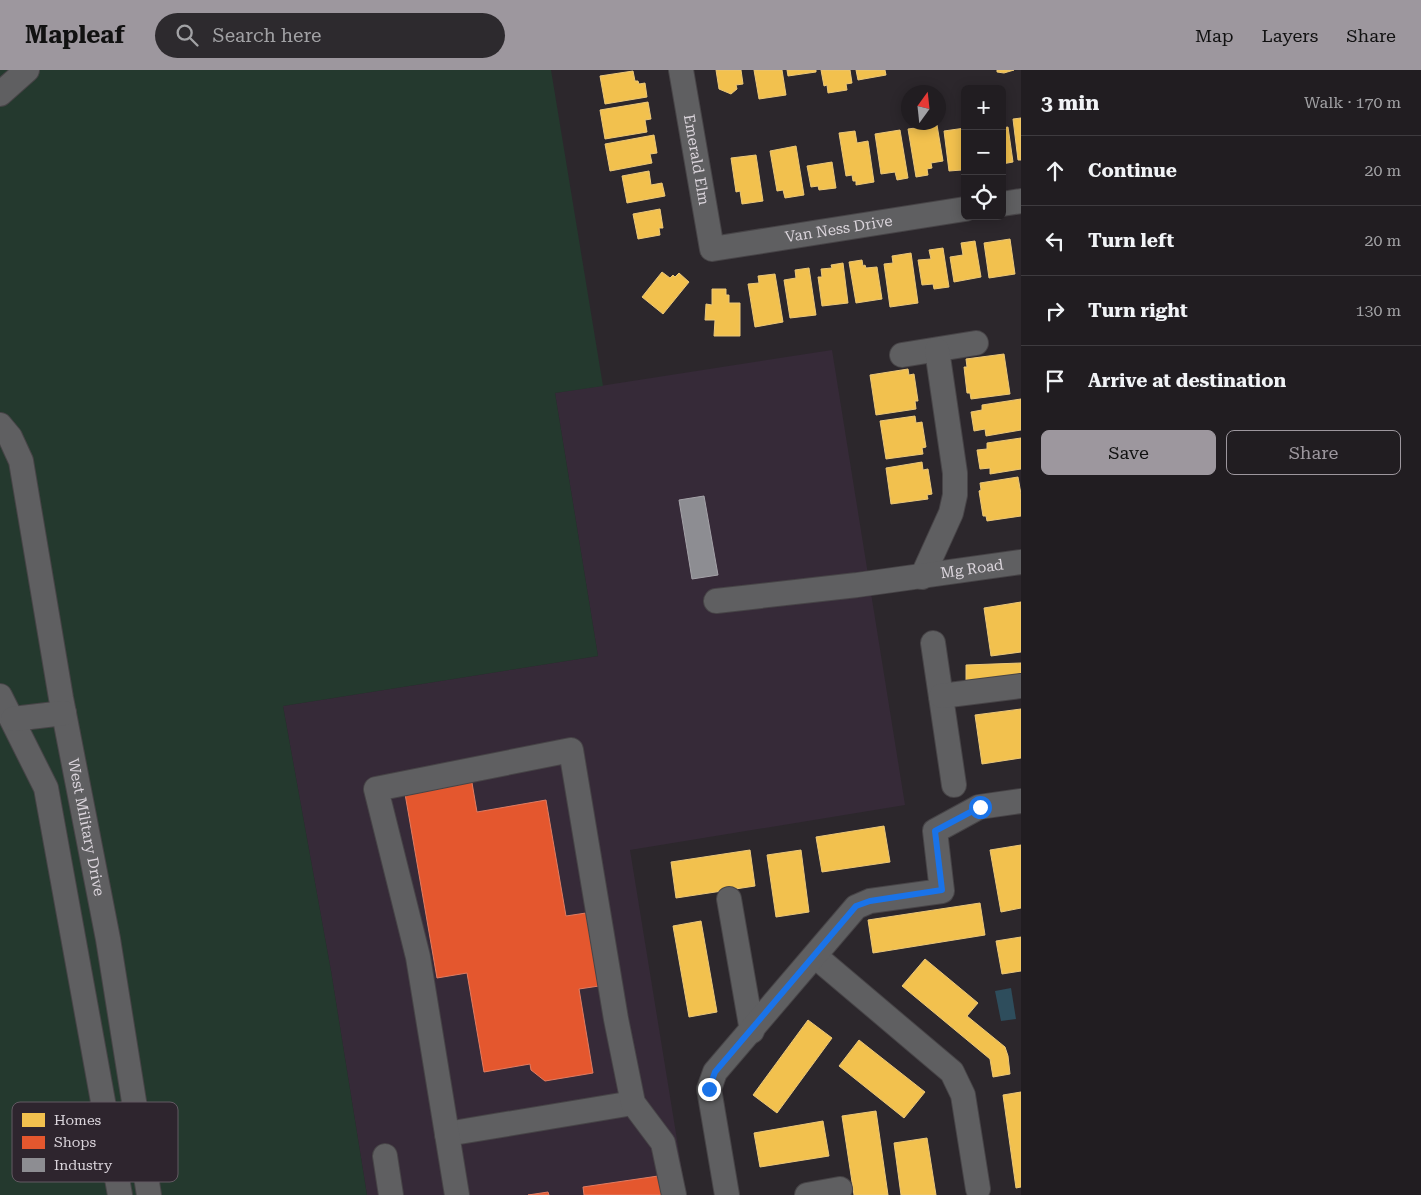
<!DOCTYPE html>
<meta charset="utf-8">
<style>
body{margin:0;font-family:"Roboto Serif",serif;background:#2d2a2e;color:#f1f3f6}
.controls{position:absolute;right:15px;top:15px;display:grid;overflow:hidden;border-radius:8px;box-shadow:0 2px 12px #0003}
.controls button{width:45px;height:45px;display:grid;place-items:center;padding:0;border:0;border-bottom:1px solid #3e3b3f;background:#211d21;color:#f1f3f6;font:25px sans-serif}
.compass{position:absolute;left:901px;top:15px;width:45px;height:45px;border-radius:50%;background:#211d21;box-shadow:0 2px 12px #0003;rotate:15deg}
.stop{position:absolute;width:15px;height:15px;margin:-11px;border:4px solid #1a73e8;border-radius:50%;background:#fff}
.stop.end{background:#1a73e8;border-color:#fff;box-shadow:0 1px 5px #0008}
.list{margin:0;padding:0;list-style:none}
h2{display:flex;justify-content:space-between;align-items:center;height:65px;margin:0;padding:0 20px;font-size:21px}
h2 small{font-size:16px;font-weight:400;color:#a2a2a5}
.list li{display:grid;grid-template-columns:32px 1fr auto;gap:15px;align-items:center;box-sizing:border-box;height:70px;padding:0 20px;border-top:1px solid #3e3b3f}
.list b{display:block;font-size:19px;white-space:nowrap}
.list em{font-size:16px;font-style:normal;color:#a2a2a5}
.actions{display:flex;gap:10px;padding:15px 20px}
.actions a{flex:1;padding:11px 0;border:1px solid #9d979e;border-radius:8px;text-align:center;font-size:18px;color:#9d979e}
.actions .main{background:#9d979e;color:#111}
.icon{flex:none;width:28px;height:28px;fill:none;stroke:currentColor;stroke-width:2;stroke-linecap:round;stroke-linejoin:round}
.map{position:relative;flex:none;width:1021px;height:1125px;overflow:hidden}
header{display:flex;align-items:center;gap:30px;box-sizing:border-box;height:70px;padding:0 25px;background:#9d979e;color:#111}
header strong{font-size:24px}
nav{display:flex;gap:28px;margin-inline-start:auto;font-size:18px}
.search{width:350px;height:45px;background:#2d2a2e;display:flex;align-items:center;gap:12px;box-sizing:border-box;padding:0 18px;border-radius:28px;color:#a2a2a5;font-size:19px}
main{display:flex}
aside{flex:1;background:#211d21}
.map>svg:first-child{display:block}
</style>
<header>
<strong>Mapleaf</strong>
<div class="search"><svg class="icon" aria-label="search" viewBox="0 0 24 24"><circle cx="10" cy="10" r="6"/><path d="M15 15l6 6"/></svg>Search here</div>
<nav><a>Map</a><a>Layers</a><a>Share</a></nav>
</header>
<main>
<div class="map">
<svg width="1021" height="1125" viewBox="0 0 1021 1125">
<rect width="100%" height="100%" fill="#2c272c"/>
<polygon fill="#362a38" points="832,280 905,735 630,780 686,1125 367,1125 331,901 283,636 598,586 555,323"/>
<polygon fill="#24392e" points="0,0 551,0 603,316 555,323 598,586 283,636 331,901 367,1125 0,1125"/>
<polygon fill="#2e4d5c" points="1011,918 1016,949 1001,951 995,921"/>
<g fill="#f2c14e" stroke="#ebc778">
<polygon points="716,0 741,0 743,14 736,15 737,19 731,24 719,19"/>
<polygon points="754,0 782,0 786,25 759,29"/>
<polygon points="787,0 816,0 816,2 788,6"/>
<polygon points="821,0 850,0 852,13 846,14 847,20 828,23 827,15 824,16"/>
<polygon points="856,0 885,0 886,5 858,10"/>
<polygon points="997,0 1014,0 1004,3 997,2"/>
<polygon points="633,1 635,11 638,11 639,14 645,13 647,27 605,34 600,6"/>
<polygon points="648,32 651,49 645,50 647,62 605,69 600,40"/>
<polygon points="1021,48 1021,90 1018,90 1013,49"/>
<polygon points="937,55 943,91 931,93 932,98 927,99 928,105 916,107 908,59"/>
<polygon points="1008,57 1013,92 1002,94 1002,58"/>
<polygon points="965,58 965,94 962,94 962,100 949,101 944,61"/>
<polygon points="900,60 908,108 897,110 895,102 881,104 875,64"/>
<polygon points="855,61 857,73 868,71 874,112 856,115 856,111 853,111 852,105 846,106 839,63"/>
<polygon points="654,65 657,83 650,84 652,93 610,101 605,74"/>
<polygon points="796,76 804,125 785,128 783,120 777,121 770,81"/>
<polygon points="756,85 763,131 742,134 740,121 736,122 731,88"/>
<polygon points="832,92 836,118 819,120 818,116 811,117 807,96"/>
<polygon points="649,101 651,115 662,113 665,126 627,133 622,106"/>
<polygon points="660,139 663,158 659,158 660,165 638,169 633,144"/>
<polygon points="1010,169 1015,204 989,208 984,173"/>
<polygon points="975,171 981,207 954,212 950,187 963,185 961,173"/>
<polygon points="943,178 949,217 934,219 933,214 922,215 918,190 931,189 929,180"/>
<polygon points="911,183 918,233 890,237 884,194 893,193 892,186"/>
<polygon points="862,190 863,196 865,195 866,198 877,197 882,229 856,233 849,192"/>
<polygon points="843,193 848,233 822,236 818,207 822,207 821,199 832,198 831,195"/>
<polygon points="809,198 816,245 790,248 784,210 796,208 795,200"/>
<polygon points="662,202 670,208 673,205 675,207 679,203 689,212 663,244 642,227"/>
<polygon points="775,204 783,252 755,257 748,214 759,213 758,206"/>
<polygon points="712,219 726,219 726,225 729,225 729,233 740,233 740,266 714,266 715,250 705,250 706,234 712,235"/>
<polygon points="1004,284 1010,324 971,329 970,323 967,323 964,297 967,297 966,289"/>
<polygon points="908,299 909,305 914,304 918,331 915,331 916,339 876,345 870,305"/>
<polygon points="1021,329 1021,360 986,366 985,359 974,361 971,342 982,340 982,335"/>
<polygon points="915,346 916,353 922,352 926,377 922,378 923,384 886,389 880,351"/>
<polygon points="1021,368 1021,399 990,404 990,398 980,399 977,380 987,379 987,373"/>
<polygon points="922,392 923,400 928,399 932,424 927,425 928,429 891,434 886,398"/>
<polygon points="1018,407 1021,424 1021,446 987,451 986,446 983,446 979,421 981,420 980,413"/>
<polygon points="1021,532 1021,582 991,586 984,538"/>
<polygon points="1021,593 1021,608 966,610 966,595"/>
<polygon points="1021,639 1021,688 982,694 975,645"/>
<polygon points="884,756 890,792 822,802 816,767"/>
<polygon points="1021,775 1021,838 1001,842 990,780"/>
<polygon points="750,780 755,816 676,828 671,792"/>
<polygon points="801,780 809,842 776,847 767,785"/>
<polygon points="980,833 985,865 873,883 868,850"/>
<polygon points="701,851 717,942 689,947 673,856"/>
<polygon points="1021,867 1021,901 1002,904 996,871"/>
<polygon points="925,889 978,933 967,946 1005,977 1008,986 1010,1004 993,1007 990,989 902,916"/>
<polygon points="808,950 832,968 777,1043 753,1025"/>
<polygon points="859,970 925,1022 904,1048 839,996"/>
<polygon points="1021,1022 1021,1117 1016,1118 1003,1025"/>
<polygon points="876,1041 888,1125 854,1125 842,1046"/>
<polygon points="823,1051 829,1086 760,1097 754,1063"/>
<polygon points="927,1068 936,1125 901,1125 894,1073"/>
</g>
<g fill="#e4572e" stroke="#e17c62">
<polygon points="471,707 477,742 546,730 566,846 586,843 599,916 579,919 593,1003 545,1011 531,1000 530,994 484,1002 467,903 437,908 404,718"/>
<polygon points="665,1105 668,1125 584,1125 583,1117"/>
<polygon points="548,1122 549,1125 528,1125"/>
</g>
<polygon fill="#8d8d92" stroke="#a4a2a8" points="704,426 718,505 692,509 679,430"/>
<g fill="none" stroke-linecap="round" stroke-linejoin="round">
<g stroke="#474447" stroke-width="26">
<g id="minor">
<path id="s1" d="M681,0L712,179L965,139"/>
<polyline points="0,24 27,0"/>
<polyline points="1002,134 1021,131"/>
<polyline points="902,285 976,273"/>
<path id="s2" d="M0,355L10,367L21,391L61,628L108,869L149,1125"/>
<polyline points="922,507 951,443 955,425 955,403 937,280"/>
<path id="s3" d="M716,531L857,515L1021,492"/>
<polyline points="933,573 954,715"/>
<polyline points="0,626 46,718 120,1125"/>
<polyline points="941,626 1021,616"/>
<polyline points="13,649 64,643"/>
<polyline points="729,829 752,961"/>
<polyline points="815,886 952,1002 963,1025 978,1119"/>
<polyline points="447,1064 633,1033"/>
<polyline points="385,1086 391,1125"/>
<polyline points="457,1125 418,887 376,719 571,680 616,949 633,1033 663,1073 674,1125"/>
<polyline points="727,1125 709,1019 715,1002 856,837 870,831 942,821 935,761 979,737 1021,731"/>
<polyline points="807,1125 840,1119"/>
</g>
</g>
<use href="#minor" stroke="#5f5f61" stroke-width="24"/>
</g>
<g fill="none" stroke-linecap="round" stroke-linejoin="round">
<polyline stroke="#1a73e8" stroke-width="6" points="709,1019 715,1002 856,836 870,831 942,820 935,761 980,737"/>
</g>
<g text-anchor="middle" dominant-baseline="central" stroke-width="5" stroke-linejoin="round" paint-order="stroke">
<g font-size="15" fill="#dad4db" stroke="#2e252e">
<text stroke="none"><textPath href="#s1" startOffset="91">Emerald Elm</textPath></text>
<text stroke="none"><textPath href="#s1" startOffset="310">Van Ness Drive</textPath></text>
<text stroke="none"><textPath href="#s3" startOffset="258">Mg Road</textPath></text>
<text stroke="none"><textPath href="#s2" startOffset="414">West Military Drive</textPath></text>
</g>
</g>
<rect x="12" y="1032" width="166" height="80" rx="8" fill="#2e252e" stroke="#625a62" stroke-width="1"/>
<rect x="22" y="1043" width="23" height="14" fill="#f2c14e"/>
<rect x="22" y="1066" width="23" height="13" fill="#e4572e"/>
<rect x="22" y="1088" width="23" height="14" fill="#8d8d92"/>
<g font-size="14" fill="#dad4db">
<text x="54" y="1055">Homes</text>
<text x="54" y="1077">Shops</text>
<text x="54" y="1100">Industry</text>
</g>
</svg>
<div class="controls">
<button>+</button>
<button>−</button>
<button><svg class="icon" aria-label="locate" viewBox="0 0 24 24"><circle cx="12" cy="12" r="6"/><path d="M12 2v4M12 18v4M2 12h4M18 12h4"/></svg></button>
</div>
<svg class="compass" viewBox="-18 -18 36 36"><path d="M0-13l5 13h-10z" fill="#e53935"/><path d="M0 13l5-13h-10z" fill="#a2a2a5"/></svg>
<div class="stop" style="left:980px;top:737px"></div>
<div class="stop end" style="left:709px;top:1019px"></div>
</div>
<aside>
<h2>3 min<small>Walk · 170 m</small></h2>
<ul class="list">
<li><svg class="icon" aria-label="ahead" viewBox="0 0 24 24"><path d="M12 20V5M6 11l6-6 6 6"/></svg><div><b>Continue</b></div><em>20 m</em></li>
<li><svg class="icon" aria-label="left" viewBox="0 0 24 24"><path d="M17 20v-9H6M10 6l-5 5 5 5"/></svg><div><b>Turn left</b></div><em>20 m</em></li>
<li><svg class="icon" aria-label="right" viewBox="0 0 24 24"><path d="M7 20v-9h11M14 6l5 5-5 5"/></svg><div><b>Turn right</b></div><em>130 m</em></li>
<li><svg class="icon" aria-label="arrive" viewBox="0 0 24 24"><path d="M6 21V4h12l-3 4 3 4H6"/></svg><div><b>Arrive at destination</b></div></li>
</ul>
<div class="actions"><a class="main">Save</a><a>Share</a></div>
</aside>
</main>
